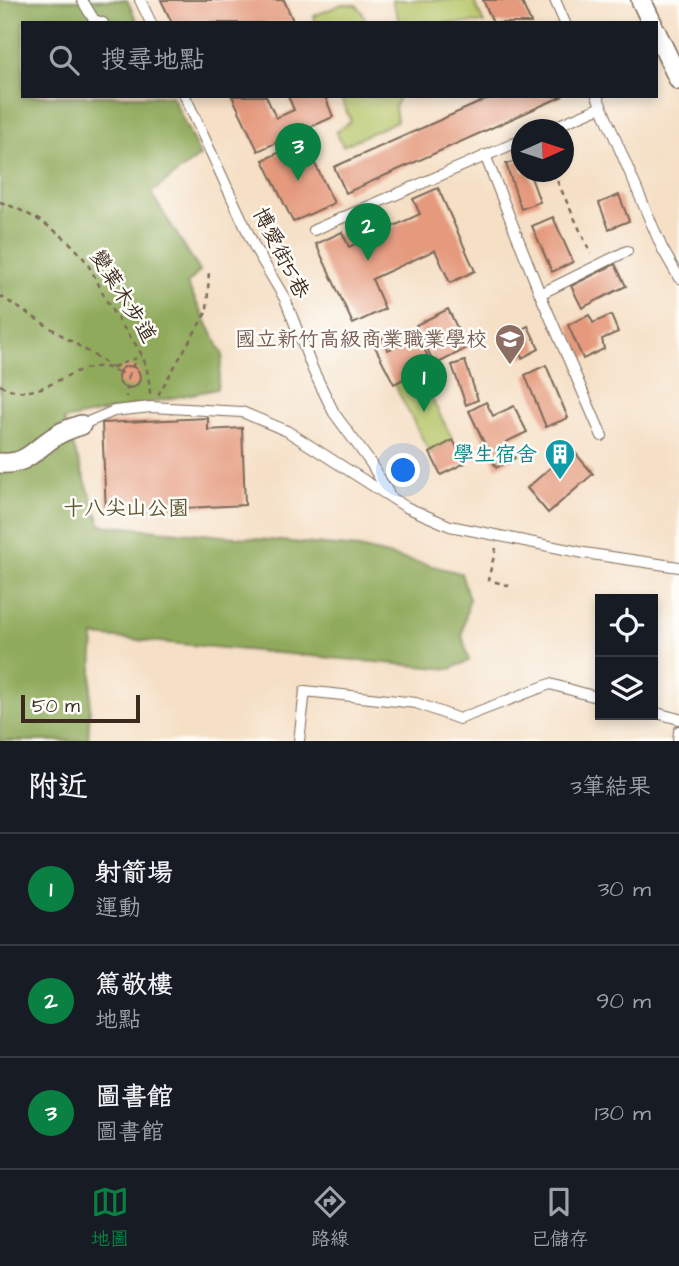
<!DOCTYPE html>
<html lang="zh-TW">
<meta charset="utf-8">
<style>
body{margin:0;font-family:"Architects Daughter","LXGW WenKai TC",sans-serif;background:#242831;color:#f1f3f6}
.controls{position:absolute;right:21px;bottom:21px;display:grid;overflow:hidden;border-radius:0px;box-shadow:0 4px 10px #0003}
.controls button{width:63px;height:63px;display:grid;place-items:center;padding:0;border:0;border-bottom:2px solid #363941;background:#171b24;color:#f1f3f6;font:35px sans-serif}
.compass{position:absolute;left:511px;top:119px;width:63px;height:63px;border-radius:50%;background:#171b24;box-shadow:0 4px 10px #0003;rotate:87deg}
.scale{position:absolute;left:21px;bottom:18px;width:119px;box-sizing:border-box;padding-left:7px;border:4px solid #3b2a1e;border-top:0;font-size:19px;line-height:24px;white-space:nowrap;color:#3b2a1e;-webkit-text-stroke:5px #fdfcf7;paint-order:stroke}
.you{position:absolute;left:404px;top:471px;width:24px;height:24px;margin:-18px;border:5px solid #fff;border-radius:50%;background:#1a73e8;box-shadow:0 0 0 10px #1a73e833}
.badge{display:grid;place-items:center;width:46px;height:46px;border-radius:50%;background:#0b8043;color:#fff;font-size:23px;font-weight:700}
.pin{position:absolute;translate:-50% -58px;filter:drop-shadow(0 2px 4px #0008)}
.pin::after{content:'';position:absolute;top:37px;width:24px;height:21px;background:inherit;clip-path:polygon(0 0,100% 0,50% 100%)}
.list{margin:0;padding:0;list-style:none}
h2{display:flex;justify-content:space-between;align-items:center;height:91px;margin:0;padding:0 28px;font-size:30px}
h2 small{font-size:23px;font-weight:400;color:#9ea1a6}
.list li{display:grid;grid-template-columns:46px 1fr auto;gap:21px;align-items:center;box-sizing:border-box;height:112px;padding:0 28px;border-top:2px solid #363941}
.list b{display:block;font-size:26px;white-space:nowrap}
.list p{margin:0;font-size:23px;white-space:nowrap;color:#9ea1a6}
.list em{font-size:23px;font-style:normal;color:#9ea1a6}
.icon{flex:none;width:38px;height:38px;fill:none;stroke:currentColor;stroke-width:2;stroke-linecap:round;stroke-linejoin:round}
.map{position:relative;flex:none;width:679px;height:741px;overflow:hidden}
.search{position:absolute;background:#171b24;box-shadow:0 4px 10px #0003;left:21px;right:21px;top:21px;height:77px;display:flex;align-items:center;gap:18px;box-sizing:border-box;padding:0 24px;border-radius:0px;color:#9ea1a6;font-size:26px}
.sheet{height:427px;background:#171b24}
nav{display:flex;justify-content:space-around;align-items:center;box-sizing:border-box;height:98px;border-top:2px solid #363941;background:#171b24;font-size:19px;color:#9ea1a6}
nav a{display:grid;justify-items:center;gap:4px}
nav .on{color:#0b8043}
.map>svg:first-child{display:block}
</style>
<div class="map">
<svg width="679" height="741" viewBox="0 0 679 741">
<rect width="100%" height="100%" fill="#fdfcf7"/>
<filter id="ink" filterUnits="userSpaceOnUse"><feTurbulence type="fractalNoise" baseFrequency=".0143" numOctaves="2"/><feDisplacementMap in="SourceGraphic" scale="14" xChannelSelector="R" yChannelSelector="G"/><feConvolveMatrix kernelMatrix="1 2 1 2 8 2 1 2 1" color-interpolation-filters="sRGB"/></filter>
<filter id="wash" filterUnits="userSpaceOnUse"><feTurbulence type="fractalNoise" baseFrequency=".00686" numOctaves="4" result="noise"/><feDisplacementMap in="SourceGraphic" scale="28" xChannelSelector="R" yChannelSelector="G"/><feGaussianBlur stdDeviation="1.57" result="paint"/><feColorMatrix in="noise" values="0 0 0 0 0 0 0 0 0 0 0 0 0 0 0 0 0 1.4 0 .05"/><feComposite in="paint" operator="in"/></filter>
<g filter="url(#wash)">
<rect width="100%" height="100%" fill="#f5dfc5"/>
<g fill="#b6c568" stroke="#787843" stroke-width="2">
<polygon points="392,0 473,0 484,23 400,23"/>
<polygon points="342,4 356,5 361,10 367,23 314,23 314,16"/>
<polygon points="340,96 399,96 395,107 397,121 343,146 336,132 351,121"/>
<polygon points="418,372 453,440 430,453 394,384"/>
</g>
<polygon fill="#90aa5c" stroke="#666a3d" stroke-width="2" points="0,0 127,0 138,23 23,23 23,96 172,96 200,156 151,193 200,271 187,284 223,355 217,389 64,420 101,525 359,548 461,573 469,599 462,635 469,661 450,669 94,636 88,741 0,741"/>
<g id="blocks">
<g fill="#e59a7d">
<polygon points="161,0 284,0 294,23 172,23"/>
<polygon points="483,0 521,0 531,23 493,23"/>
<polygon points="232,96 266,96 276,118 294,110 288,96 325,96 333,117 258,151"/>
<polygon points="494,96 563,96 346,193 334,167"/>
<polygon points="304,141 334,203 293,222 263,160"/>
<polygon points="522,159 522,172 529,172 540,202 521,209 506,164"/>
<polygon points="438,188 475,271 450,283 435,250 372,279 385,309 353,324 316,244 342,232 349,247 420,214 413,199"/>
<polygon points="619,195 629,221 609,229 599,203"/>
<polygon points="553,217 573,262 552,272 532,226"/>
<polygon points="615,264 626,286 582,308 571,286"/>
<polygon points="448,309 467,348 435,365 416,325"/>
<polygon points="589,315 593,323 611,315 618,332 602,339 604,349 583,359 568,325"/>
<polygon points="528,326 539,349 522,358 510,336"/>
<polygon points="418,336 432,365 394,384 373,343 382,338 388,350"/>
<polygon points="465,361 478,400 466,405 452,365"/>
<polygon points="546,365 568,418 546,427 525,375"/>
<circle cx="129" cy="377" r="11"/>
<polygon points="486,402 493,416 514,406 527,432 506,442 515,458 496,468 469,411"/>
<polygon points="208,418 208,430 242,428 245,505 106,512 102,423"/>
<polygon points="453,440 465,463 441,475 430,453"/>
<polygon points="572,449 593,474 548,513 527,488"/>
</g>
</g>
</g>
<g filter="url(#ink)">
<use href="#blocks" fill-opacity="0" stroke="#7c6958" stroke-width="2"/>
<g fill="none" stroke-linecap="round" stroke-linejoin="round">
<g stroke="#7c6958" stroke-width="12">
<g id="lane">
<polyline points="82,0 94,20 103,23"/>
<polyline points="140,0 151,23"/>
<polyline points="555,0 565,23"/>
<polyline points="185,96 255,248 285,299 313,370 334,413 370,462 388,492"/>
<polyline points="597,96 662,248 679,278"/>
<polyline points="547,130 601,107"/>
<polyline points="485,155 540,294 602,436"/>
<polyline points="314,230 522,140"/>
<polyline points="540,294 627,251"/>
<polyline points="81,425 114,411 151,407 242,412 287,431 406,507 450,526 584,553 679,567"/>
<polyline points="653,712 679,719"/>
<polyline points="299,741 305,691 416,703 459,719 550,684 600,698"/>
<polyline points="678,741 679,731"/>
</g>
</g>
<g stroke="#7c6958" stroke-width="22">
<g id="street">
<polyline points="641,0 652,23"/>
<polyline points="656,32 679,80"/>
<path d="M0,463C27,465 34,450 54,437C62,431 72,428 81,425"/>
</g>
</g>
<g stroke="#7c6958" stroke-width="2.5" stroke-dasharray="5 5" stroke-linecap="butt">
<polyline points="553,172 591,254"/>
<path d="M0,202C27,211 63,232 81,255C94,271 102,294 113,312C134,345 148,351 150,394"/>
<polyline points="0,296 128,377 126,397"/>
<polyline points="113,367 142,356"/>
<polyline points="128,377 135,361"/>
<path d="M0,385C41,407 66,364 103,367C109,367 113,371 118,372"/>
<polyline points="158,395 207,311 209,270"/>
<polyline points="496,548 488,580 511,586"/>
</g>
<use href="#lane" stroke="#fff" stroke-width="10"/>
<use href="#street" stroke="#fff" stroke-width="19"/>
</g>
</g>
<defs>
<g id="school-pin" transform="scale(1.575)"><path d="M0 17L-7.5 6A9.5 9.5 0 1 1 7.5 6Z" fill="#8d6e63" stroke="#fdfcf7"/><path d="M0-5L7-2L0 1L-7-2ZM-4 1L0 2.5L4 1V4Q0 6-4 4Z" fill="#fff"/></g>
<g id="building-pin" transform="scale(1.575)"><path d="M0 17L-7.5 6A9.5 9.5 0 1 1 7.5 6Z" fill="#0f9aa8" stroke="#fdfcf7"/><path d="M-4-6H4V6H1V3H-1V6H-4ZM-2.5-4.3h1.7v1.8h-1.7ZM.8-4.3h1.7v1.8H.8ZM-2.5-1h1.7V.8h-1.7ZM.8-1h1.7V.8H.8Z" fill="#fff"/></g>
</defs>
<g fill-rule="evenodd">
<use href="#school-pin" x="510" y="339"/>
<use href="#building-pin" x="560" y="454"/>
</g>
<g text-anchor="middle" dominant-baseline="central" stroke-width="5" stroke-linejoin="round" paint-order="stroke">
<g font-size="21" fill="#3b2a1e" stroke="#fdfcf7">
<text transform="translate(281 253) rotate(63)">博愛街5巷</text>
<text transform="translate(123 296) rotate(58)">變葉木步道</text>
</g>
<g font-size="21" fill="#785e54" stroke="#fdfcf7" text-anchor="end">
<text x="487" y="339">國立新竹高級商業職業學校</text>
</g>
<g font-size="21" fill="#0d838f" stroke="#fdfcf7" text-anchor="end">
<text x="537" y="454">學生宿舍</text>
</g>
<g font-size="21" fill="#605834" stroke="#fdfcf7">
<text x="126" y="508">十八尖山公園</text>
</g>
</g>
</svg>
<div class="controls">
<button><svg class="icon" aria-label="locate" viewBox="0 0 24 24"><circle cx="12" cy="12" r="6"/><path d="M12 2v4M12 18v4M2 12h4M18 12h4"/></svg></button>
<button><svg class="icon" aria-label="layers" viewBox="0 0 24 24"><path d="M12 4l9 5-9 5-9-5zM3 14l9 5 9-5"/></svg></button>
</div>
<svg class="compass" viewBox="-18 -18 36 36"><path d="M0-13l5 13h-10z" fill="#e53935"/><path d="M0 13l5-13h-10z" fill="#9ea1a6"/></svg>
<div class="scale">50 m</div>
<div class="you"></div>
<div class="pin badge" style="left:424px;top:412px">1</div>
<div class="pin badge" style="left:368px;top:261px">2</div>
<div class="pin badge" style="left:298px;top:181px">3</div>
<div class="search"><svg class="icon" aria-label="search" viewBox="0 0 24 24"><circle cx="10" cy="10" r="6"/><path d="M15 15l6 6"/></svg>搜尋地點</div>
</div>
<section class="sheet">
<h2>附近<small>3筆結果</small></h2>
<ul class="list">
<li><span class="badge">1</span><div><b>射箭場</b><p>運動</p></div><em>30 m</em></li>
<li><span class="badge">2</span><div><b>篤敬樓</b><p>地點</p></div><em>90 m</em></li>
<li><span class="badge">3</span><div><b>圖書館</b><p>圖書館</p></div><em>130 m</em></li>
</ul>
</section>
<nav>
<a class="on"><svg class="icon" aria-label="map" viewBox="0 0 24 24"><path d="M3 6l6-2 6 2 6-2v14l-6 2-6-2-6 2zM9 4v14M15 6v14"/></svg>地圖</a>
<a><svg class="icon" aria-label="directions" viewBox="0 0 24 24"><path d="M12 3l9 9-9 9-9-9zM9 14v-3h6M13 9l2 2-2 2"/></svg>路線</a>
<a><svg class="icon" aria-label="saved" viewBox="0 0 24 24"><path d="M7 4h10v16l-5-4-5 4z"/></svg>已儲存</a>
</nav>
